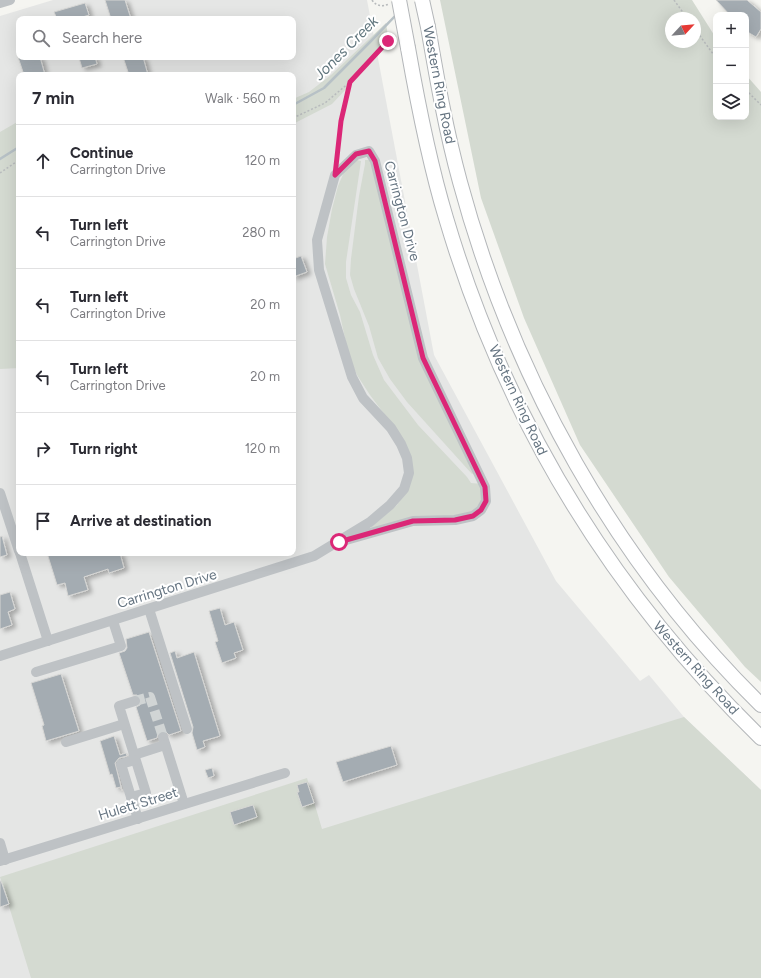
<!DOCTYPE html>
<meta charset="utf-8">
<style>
body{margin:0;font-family:Figtree,sans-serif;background:#f2f2f3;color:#2b2b33}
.controls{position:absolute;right:12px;top:12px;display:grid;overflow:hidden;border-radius:8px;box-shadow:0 4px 16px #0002}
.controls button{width:36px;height:36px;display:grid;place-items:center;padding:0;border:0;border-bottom:1px solid #e1e1e2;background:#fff;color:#2b2b33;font:20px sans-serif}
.compass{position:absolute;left:665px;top:12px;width:36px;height:36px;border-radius:50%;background:#fff;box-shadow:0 4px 16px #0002;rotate:64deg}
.stop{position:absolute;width:12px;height:12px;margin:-9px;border:3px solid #db2777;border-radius:50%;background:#fff}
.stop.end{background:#db2777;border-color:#fff;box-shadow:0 1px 4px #0008}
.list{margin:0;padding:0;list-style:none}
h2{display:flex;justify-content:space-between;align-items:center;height:52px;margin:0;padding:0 16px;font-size:17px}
h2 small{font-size:13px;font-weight:400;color:#7c7c81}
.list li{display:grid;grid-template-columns:26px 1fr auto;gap:12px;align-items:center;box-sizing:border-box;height:72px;padding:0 16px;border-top:1px solid #e1e1e2}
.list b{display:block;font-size:15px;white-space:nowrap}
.list p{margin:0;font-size:13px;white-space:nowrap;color:#7c7c81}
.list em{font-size:13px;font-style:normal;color:#7c7c81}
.icon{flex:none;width:22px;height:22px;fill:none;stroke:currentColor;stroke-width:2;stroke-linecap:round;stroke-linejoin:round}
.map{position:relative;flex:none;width:761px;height:978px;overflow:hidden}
.search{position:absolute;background:#fff;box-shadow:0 4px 16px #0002;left:16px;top:16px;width:280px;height:44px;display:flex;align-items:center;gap:10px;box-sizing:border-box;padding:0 14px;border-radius:8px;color:#7c7c81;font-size:15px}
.panel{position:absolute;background:#fff;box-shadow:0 4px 16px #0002;left:16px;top:72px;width:280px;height:484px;border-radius:8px}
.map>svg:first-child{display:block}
</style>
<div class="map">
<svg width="761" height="978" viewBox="0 0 761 978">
<defs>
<filter id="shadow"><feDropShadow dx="4" dy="2.5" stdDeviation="2" flood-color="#0004"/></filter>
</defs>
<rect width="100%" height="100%" fill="#f5f5f1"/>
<path fill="#e5e6e5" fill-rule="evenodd" d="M53,0H367L434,355L556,581L640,681L649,675L684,717L761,790V978H0V16ZM19,19H293V57H19ZM19,75H293V553H19Z"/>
<g fill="#d4dad1" fill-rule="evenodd">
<path d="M440,0H692L716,38V117H746V75L761,92V682L745,667L669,577L580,445L524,318L481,198ZM671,18H695V42H671Z"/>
<polygon points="386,23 389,43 332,104 293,124 293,99 309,92 331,75"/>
<polygon points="19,121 19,368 0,369 0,132"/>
<polygon points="357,160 361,161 346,262 346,278 351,295 360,312 373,355 384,380 418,425 467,477 471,483 482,484 486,501 473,516 368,530 397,505 405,493 411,464 385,415 370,395 357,375 349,357 340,315 325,264 327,237 332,209 338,186 344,172"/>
<polygon points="365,160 371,160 418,338 477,471 472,474 407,402 390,379 378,358 369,326 354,289 350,275 351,259 359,196 365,164"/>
<polygon points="684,717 761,790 761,978 31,978 0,877 307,778 322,829"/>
</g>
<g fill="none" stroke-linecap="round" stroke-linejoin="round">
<g stroke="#b7c1c6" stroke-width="2.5">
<polyline points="293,105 324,88 370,42 397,14"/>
<polyline points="0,159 19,147"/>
</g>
</g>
<g fill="#a4acb2" stroke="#d6d6d4" filter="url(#shadow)">
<polygon points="105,0 125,0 131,19 111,19"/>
<polygon points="716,0 747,0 761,12 761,29 756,37 746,31 746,15 730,15"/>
<polygon points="85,3 89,15 76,19 57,19 54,12"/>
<polygon points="18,57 40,57 45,75 24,75"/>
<polygon points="84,57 95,57 97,64 82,68 79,58"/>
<polygon points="123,57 143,57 148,75 129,75"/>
<polygon points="301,256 307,272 293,277 293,259"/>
<polygon points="2,536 7,555 0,557 0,537"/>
<polygon points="47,553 120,553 124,568 109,573 108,569 84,577 88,590 68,596 65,583 57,585"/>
<polygon points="10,592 15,609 8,612 12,625 0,629 0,595"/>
<polygon points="220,608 225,625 234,622 243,650 234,653 236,658 222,663 215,642 218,641 209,611"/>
<polygon points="149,632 181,731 169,735 165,731 161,731 158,733 157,738 147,741 136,707 140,705 141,699 137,695 133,695 119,653 125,651 127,648 126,639"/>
<polygon points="175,651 177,658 194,652 220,736 203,741 205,747 197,750 192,733 193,727 170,653"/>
<polygon points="61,674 79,731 46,741 42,726 44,725 31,683"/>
<polygon points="114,736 120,755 126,753 127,756 119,758 115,763 122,791 121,787 116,788 112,774 110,775 100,741"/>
<polygon points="391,746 397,765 343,782 336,762"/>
<polygon points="212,768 214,776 208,778 205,770"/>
<polygon points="307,782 314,803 302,807 297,792 299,792 297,785"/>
<polygon points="253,805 257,817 234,825 230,812"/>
<polygon points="0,881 1,881 9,904 0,907"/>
</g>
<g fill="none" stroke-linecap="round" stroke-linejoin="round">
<polyline stroke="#d1d5d5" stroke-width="10" stroke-dasharray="10 5" stroke-linecap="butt" points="135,701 150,697 163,737"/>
<g stroke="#b3b6b9" stroke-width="16">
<g id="highway">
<path d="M428,27C437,79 446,131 460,182C513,378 616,563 761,705"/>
<path d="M408,48C418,105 429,162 446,218C505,418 612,593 761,738"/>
</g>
</g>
<g stroke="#b8bbbd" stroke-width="1.5" stroke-dasharray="2 2" stroke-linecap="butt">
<path d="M372,0C376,6 382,7 389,4"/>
<polyline points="674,0 687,18"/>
<polyline points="695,29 716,58"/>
<polyline points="746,90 761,105"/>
<polyline points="293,118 325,103 350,82"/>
<polyline points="337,161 341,121 350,82 388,41"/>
<polyline points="0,173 19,160"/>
</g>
<g stroke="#bec2c5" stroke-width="10">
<polyline points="0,3 10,0"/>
<polyline points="0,493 19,551"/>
<polyline points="20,553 48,641"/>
<polyline points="149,609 187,729"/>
<polyline points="0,656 314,556 370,522 390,505 404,489 409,473 407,458 401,444 391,428 363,398 352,377 319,270 317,240 335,175 356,155 369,151 375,161 423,358 485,487 486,501 481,510 473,516 455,520 413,521 339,542"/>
<polyline points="36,672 121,646 113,621"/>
<polyline points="135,701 119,706 146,793 131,797 138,819"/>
<polyline points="163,737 184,804"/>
<polyline points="66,742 124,724"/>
<polyline points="134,755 165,745"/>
<polyline points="131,797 121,764 135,760"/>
<polyline points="0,843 5,860"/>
<polyline points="0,861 285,773"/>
</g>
<use href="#highway" stroke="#fff" stroke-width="14"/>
<g stroke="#b3b6b9" stroke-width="16" stroke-linecap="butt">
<g id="highway-bridge">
<polyline points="399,0 408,48"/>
<polyline points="422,0 428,27"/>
</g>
</g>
<use href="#highway-bridge" stroke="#fff" stroke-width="14"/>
</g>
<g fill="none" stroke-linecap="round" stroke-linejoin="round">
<polyline stroke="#db2777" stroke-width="5" points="339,542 413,521 455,520 473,516 481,510 486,501 485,487 423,358 375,161 369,151 356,154 335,175 341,121 350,82 388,41"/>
</g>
<g text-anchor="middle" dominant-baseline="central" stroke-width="4" stroke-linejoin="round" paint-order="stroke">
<g font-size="14" fill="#657481" stroke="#fff">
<text transform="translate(439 85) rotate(79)">Western Ring Road</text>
<text transform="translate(402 211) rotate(75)">Carrington Drive</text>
<text transform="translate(518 400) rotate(65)">Western Ring Road</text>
<text transform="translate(167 589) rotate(-17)">Carrington Drive</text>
<text transform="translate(696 668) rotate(48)">Western Ring Road</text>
<text transform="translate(138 804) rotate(-17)">Hulett Street</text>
</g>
<g font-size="15" font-style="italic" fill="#61767e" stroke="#fff">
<text transform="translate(346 48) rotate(-45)">Jones Creek</text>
</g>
</g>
</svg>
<div class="controls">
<button>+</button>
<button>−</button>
<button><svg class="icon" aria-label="layers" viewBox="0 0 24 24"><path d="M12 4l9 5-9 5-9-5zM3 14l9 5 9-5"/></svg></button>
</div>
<svg class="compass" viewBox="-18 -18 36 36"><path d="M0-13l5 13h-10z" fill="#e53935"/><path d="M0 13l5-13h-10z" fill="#7c7c81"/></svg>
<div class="stop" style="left:339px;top:542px"></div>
<div class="stop end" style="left:388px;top:41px"></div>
<div class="search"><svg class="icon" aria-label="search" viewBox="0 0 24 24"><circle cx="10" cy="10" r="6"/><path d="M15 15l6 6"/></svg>Search here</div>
<section class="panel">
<h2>7 min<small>Walk · 560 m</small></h2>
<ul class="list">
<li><svg class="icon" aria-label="ahead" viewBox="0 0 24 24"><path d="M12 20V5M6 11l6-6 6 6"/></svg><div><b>Continue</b><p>Carrington Drive</p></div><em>120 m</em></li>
<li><svg class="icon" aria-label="left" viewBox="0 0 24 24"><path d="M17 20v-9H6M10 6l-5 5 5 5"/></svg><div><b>Turn left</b><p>Carrington Drive</p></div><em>280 m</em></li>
<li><svg class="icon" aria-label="left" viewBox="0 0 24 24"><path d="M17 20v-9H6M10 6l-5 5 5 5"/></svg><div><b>Turn left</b><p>Carrington Drive</p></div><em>20 m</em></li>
<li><svg class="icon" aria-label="left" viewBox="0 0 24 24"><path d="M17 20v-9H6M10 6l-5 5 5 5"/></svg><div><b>Turn left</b><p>Carrington Drive</p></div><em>20 m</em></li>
<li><svg class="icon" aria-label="right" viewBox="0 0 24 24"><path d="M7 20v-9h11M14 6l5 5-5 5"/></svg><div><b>Turn right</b></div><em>120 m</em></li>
<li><svg class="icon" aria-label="arrive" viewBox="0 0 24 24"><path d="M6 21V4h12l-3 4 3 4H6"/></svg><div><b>Arrive at destination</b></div></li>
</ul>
</section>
</div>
